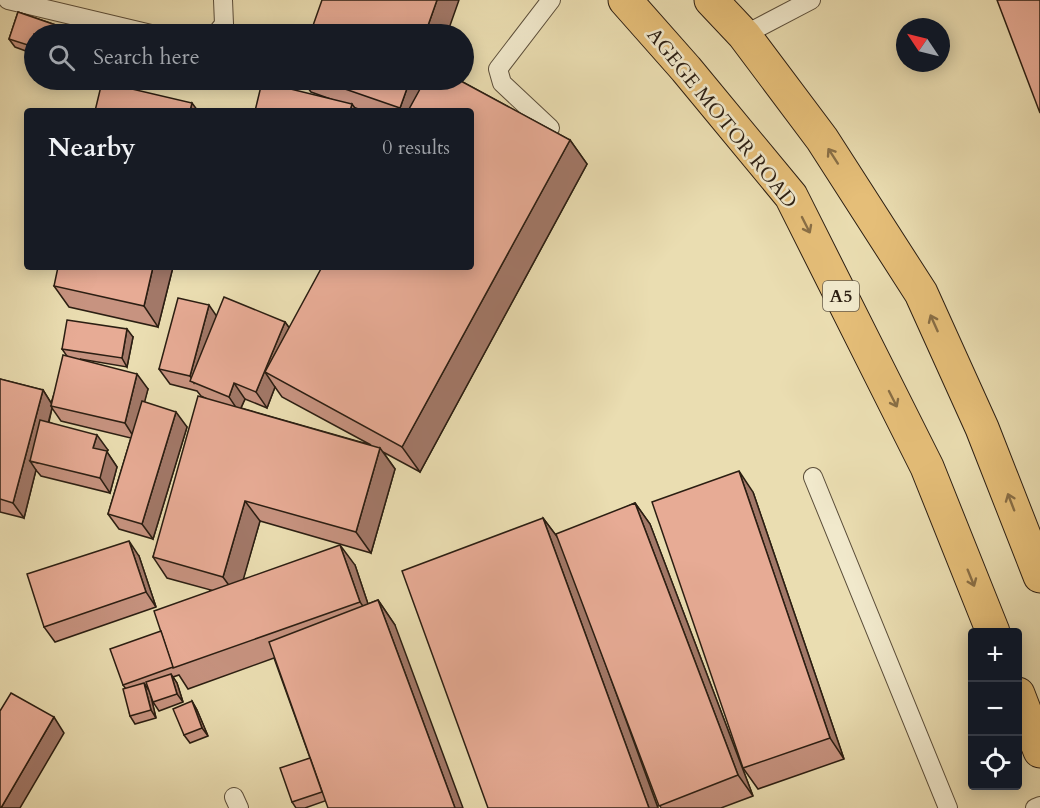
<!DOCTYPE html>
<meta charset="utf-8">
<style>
body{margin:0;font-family:Cardo,serif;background:#242831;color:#f1f3f6}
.controls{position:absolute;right:18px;bottom:18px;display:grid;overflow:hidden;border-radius:6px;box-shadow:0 3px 15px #0003}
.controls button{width:54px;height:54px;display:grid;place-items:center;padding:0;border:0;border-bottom:2px solid #363941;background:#171b24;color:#f1f3f6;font:30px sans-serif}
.compass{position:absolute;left:896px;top:18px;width:54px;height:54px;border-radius:50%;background:#171b24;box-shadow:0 3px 15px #0003;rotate:305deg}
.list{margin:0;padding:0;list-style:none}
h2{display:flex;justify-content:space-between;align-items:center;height:78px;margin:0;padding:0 24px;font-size:26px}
h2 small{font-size:20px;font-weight:400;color:#9ea1a6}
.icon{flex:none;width:33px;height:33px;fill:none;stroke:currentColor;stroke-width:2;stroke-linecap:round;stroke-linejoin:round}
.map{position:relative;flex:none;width:1040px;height:808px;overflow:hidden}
.search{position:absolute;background:#171b24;box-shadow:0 3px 15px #0003;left:24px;top:24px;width:450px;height:66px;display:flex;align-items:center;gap:15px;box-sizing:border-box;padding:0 21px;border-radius:33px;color:#9ea1a6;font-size:22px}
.panel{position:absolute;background:#171b24;box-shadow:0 3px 15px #0003;left:24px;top:108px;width:450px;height:162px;border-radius:6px}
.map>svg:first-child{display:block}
</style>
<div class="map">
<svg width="1040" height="808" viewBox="0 0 1040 808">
<rect width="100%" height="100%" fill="#eaddb1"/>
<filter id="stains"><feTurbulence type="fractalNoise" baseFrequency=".00333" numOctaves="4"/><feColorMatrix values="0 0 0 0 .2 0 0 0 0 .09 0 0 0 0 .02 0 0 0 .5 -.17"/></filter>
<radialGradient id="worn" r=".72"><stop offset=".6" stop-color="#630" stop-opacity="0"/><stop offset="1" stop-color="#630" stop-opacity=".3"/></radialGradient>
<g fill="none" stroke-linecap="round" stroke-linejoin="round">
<g stroke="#5b4e3a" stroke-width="20">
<g id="lane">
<polyline points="8,0 151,34"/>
<polyline points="216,34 224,24 223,0"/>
<polyline points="744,35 811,0"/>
<polyline points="550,128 502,83 498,69 551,0"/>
<polyline points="813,477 948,808"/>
<polyline points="234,797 239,808"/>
<polyline points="1035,808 1040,806"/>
</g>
</g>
<g stroke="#2b1e12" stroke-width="35">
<g id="highway">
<polyline points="625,0 686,69 791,196 927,467 993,632"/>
<polyline points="711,0 744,35 822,139 921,293 982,428 1040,576"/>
<polyline points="1018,694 1040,751"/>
</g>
</g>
<use href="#lane" stroke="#f1e9cc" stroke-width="18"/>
<use href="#highway" stroke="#e5be78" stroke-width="33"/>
</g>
<g fill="#c79380" stroke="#2b1e12" stroke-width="1.5" fill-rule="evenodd">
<polygon points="18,12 73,31 75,34 34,34 34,54 15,47 9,39"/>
<path d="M302,80H459L570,140L587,164L420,472L383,452L395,469L371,553L260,521L243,579L355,565L368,604L378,600L395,625L325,801L305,808H296L292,802L310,758L274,658L188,689L179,675L173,677L177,683L183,702L159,711L153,702L150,694L156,718L135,724L130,716L126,689L123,685L161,631L211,590L167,578L153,557L207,399L201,396L197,391L170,384L159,369L216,316L285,322L289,328L471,111H364L311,92ZM275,387L282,397L371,445L241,408L245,399L267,408Z"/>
<polygon points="173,267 158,327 69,307 54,286"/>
<polygon points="133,337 127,367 80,359 148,389 144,402 187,427 153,539 119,529 108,514 131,438 61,421 52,408 49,422 108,450 107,452 117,467 110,493 41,476 36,470 24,518 0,512 0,379 43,390 51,403 67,356 62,349"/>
<polygon points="753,492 844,759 758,789 743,768"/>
<polygon points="635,503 650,524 753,796 721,808 661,808 596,639 658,808 488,808 543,518 558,538"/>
<polygon points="139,556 156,607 55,642 44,627"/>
<polygon points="192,701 197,710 208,736 190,743 184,735"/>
</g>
<g fill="#a27868" stroke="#2b1e12" stroke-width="1.5">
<polygon points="437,0 459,0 447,34 425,34"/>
<polygon points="410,80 432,80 420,111 402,111 400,108"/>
<polygon points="192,103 198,111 190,111"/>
<polygon points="352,104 357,111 350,111"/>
<polygon points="570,140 587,164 420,472 402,447"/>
<polygon points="153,267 173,267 158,327 144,306"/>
<polygon points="209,305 220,321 194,383 190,376"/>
<polygon points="285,322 296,337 265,372 275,387 267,408 256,392"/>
<polygon points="127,329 133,337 127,367 122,358"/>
<polygon points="137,374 148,389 135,439 125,423"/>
<polygon points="234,383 245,399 239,412 229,397"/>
<polygon points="43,390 53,406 51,406 52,408 38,463 30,461 36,470 24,518 13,503"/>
<polygon points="176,412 187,427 153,539 142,524"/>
<polygon points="97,435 108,450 107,452 117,467 110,493 100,478 93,448"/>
<polygon points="380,448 395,469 371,553 356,532"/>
<polygon points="739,471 753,492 844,759 830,738"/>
<polygon points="245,501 260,521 238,598 223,577"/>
<polygon points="635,503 650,524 753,796 738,775"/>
<polygon points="543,518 561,542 658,808 649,808"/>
<polygon points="129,541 139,556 156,607 146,592"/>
<polygon points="340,545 355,565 374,622 360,602"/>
<polygon points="378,600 395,625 463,808 455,808"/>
<polygon points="171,674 177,683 183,702 177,694"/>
<polygon points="144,683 150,692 156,718 151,710"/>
<polygon points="192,701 197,710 208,736 202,728"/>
<polygon points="54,717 64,733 20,808 1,808"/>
</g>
<g fill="#e7ab95" stroke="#2b1e12" stroke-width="1.5">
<polygon points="322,0 437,0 425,34 310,34"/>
<polygon points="997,0 1040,0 1040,113"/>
<polygon points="18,12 73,31 72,34 34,34 34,47 9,39"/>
<polygon points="319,80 410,80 400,108"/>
<polygon points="425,80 459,80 570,140 402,447 265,372 322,267 471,267 471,111 408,111"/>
<polygon points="102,82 192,103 190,111 95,111"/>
<polygon points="262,82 352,104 350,111 255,111"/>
<polygon points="58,267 153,267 144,306 54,286"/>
<polygon points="224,297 285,322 256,392 234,383 229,397 190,381"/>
<polygon points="178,298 209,305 190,376 159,369"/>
<polygon points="67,320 127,329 122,358 62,349"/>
<polygon points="63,355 137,374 125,423 51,406"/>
<polygon points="0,379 43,390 13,503 0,499"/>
<polygon points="198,396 380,448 356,532 245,501 223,577 153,557"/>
<polygon points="142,401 176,412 142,524 108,514"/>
<polygon points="40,420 97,435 93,448 107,451 100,478 30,461"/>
<polygon points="739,471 830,738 743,768 652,502"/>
<polygon points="635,503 738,775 659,806 556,534"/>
<polygon points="543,518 649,808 488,808 402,571"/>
<polygon points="129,541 146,592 44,627 27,574"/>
<polygon points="340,545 360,602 173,668 154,611"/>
<polygon points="378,600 455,808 328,808 269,642"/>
<polygon points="161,631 173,667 123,685 110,649"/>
<polygon points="171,674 177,694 153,702 146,682"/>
<polygon points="144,683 151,710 130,716 123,689"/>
<polygon points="11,693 54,717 1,808 0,808 0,711"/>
<polygon points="192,701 202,728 184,735 173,709"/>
<polygon points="310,758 322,792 292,802 280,768"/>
</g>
<defs><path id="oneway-shaft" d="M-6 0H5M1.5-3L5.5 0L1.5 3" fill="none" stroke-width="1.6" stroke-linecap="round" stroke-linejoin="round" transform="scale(1.5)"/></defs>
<g stroke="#886e45">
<use href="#oneway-shaft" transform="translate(833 156) rotate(-123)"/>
<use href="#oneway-shaft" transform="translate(806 225) rotate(63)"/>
<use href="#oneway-shaft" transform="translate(934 323) rotate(-114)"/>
<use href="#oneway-shaft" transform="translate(893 399) rotate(63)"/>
<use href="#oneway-shaft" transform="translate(1011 502) rotate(-111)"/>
<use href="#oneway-shaft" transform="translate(971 578) rotate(68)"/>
</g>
<g text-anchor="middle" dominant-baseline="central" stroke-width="5" stroke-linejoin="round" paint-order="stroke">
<rect fill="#f1e9cc" stroke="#665b4a" stroke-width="1.5" x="823" y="281" width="36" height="30" rx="4.5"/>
<g font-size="18" font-weight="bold" fill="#2b1e12">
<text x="841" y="296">A5</text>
</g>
<g font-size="20" fill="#2b1e12" stroke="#f1e9cc">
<text transform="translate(722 118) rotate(51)">AGEGE MOTOR ROAD</text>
</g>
</g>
<rect width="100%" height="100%" filter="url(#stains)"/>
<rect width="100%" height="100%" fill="url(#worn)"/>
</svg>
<div class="controls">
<button>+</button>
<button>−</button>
<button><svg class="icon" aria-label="locate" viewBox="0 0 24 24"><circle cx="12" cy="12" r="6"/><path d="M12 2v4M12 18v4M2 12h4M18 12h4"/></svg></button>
</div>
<svg class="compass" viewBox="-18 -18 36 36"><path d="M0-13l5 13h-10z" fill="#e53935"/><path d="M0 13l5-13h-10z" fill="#9ea1a6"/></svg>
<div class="search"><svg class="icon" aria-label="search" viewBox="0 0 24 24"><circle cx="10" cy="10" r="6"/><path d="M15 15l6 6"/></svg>Search here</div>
<section class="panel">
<h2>Nearby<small>0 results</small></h2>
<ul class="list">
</ul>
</section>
</div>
